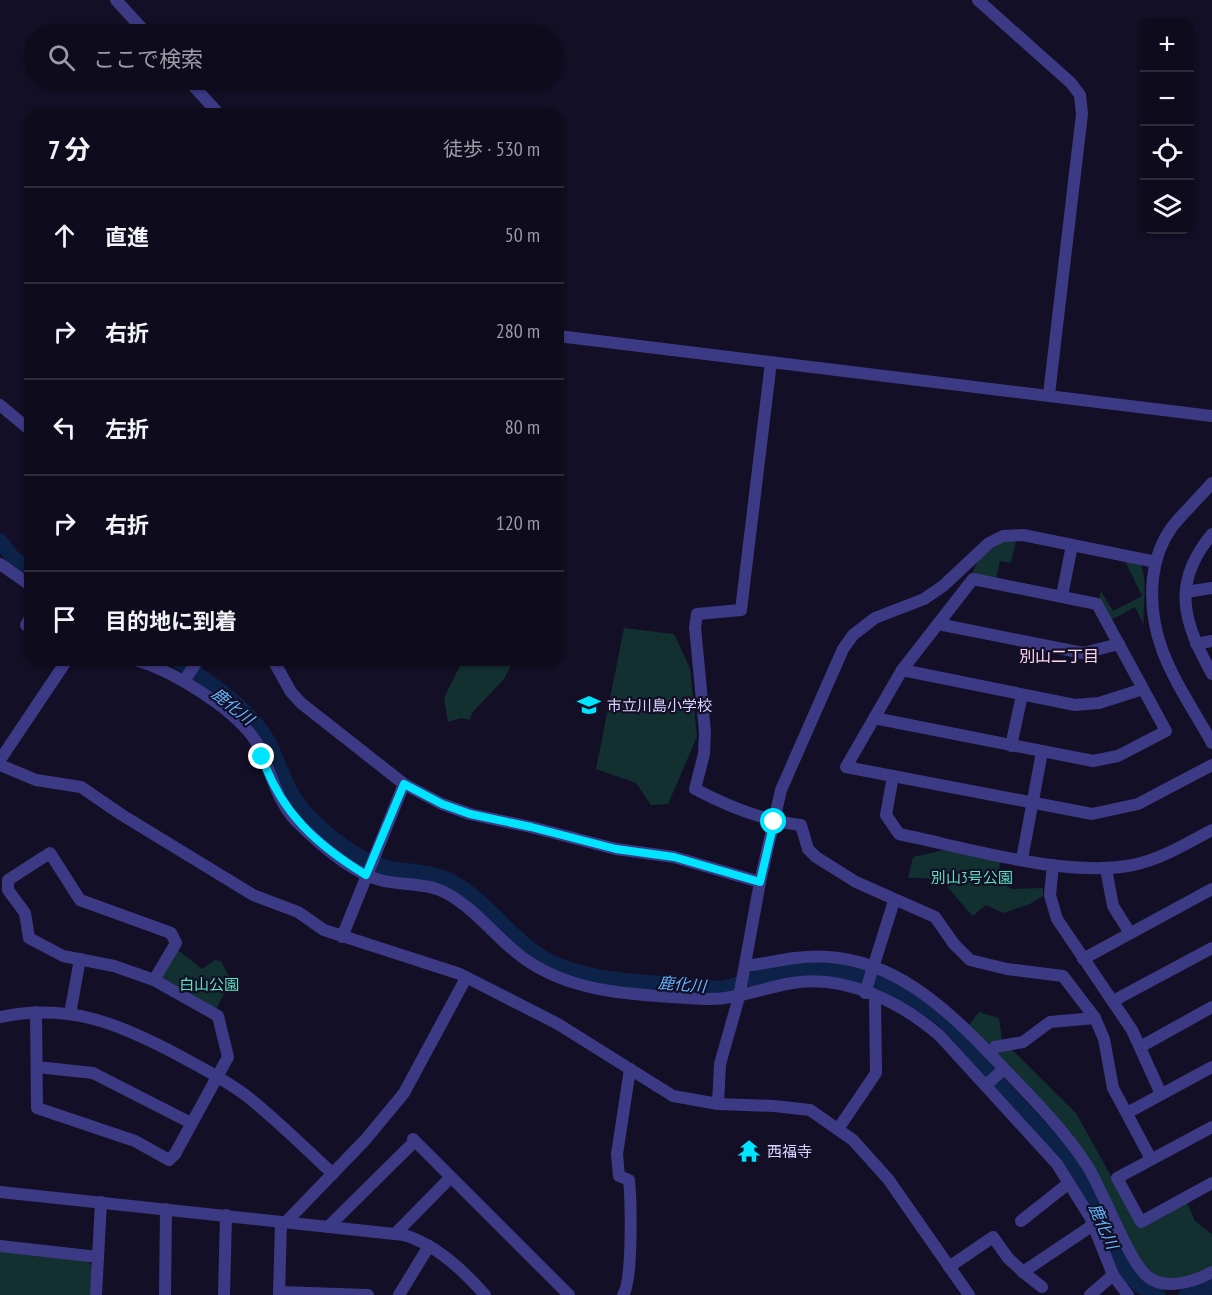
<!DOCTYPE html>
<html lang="ja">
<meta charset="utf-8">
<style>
body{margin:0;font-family:"PT Sans Narrow","Noto Sans JP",sans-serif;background:#171425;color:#f1f3f6}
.controls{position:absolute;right:18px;top:18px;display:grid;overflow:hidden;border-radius:12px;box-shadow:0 2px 4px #0004}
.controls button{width:54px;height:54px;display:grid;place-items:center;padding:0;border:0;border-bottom:2px solid #2e2b3b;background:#0e0b1c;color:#f1f3f6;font:30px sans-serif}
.stop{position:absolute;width:18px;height:18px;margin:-14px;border:4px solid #00e5ff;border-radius:50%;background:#fff}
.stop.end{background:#00e5ff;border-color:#fff;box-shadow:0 2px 6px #0008}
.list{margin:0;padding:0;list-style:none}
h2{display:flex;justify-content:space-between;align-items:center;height:78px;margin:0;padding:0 24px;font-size:26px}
h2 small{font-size:20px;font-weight:400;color:#9b9ba3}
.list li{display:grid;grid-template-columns:39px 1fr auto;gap:18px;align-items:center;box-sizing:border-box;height:96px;padding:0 24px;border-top:2px solid #2e2b3b}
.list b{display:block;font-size:22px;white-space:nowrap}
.list em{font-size:20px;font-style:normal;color:#9b9ba3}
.icon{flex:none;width:33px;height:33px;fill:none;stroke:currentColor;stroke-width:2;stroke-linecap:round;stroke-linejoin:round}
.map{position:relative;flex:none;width:1212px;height:1295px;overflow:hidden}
.search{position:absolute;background:#0e0b1c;box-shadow:0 2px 4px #0004;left:24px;top:24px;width:540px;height:66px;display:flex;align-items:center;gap:15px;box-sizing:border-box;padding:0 21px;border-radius:33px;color:#9b9ba3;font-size:22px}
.panel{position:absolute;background:#0e0b1c;box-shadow:0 2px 4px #0004;left:24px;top:108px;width:540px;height:558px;border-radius:18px}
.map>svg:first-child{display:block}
</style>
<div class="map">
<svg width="1212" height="1295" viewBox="0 0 1212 1295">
<rect width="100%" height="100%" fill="#130f26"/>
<g fill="#12302f">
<polygon points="1001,541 1016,541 1011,563 1000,561 996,579 972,574 979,557"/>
<path d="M1125,561L1140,564C1149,580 1142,606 1144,625L1135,607L1111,620L1099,600L1101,591L1113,611L1142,596Z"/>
<polygon points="624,628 674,634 690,668 697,737 668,804 651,805 636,783 596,769"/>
<polygon points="463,660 514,660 504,679 472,713 470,720 461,718 448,722 444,698"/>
<path d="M948,849L1001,859L997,881L1012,889L1043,888V896L1030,904L1003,913L986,905L973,916C946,890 952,876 908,878L913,857Z"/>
<polygon points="179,951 202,969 215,960 221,961 231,981 216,1009 163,980 161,975 172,953"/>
<polygon points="979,1012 999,1018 1002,1040 1076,1113 1139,1227 1187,1202 1195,1221 1212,1234 1212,1269 1176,1282 1147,1274 1097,1180 968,1026"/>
<polygon points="0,1250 85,1259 94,1268 93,1295 0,1295"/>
</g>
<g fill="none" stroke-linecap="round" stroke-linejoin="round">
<g stroke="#0c2248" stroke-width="15">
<polyline points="0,541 15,560 30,568"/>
<path d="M177,660C210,683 251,708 270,745C281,768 287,792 305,812C326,835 357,860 388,868C409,872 431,871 450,881C492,902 515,949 560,966C599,981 643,982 685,985C697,986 711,989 723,988C743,984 763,974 784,971C840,961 899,985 943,1020C962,1036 976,1059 993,1077C1032,1120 1075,1157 1099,1210C1114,1243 1120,1282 1158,1295"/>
<polyline points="1186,1295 1212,1286"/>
</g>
<g stroke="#3d3a85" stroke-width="12">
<polyline points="116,0 147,34"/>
<polyline points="978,0 1071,83 1080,95 1082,114 1049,394"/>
<polyline points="188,80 219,114"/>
<polyline points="558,336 1212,416"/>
<path d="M771,362L741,610L697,614L695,627L705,732L704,754L695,789C729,807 763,821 801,825L808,849L816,857L856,882L935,917L954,944L970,960L1007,969L1063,976L1095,1018L1104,1039L1113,1088L1151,1159"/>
<polyline points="0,405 30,430"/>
<path d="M1212,483C1199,498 1184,512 1172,527C1161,542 1155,561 1153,578C1146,645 1181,687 1212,743"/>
<path d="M1212,534C1170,584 1184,623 1212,674"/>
<polyline points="0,564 30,585"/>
<polyline points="1186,592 1212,588"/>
<polyline points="1062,596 1072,545"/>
<polyline points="938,624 1083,653 1119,644"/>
<polyline points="26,625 30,618"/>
<polyline points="1196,644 1212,641"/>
<path d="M135,660C172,670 241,712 259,747C271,772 276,799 295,820C317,842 350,872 380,880C402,886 425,882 446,893C476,909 496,938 522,957C574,996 644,995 706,999C736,1000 762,988 792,983C845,974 901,1002 940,1036L1057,1164L1090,1217L1113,1275L1128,1295"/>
<polyline points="273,660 291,692 301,703 404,784 442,804 470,814 531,827 616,849 674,857 760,882"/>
<polyline points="902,670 1075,705 1099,703 1143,689"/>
<polyline points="184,681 198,660"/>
<polyline points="874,718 1093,761 1118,756 1166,731 1097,604 973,579 902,670 846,767 1092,814 1138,804 1212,765"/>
<polyline points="1011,746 1022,695"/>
<polyline points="0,760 67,660"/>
<polyline points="0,765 36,780 81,787 122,815 253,895 298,912 324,930 460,974 558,1024 673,1096 718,1104 774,1106 810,1110 853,1140 888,1179 969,1295"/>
<path d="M893,776L886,815L899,834C967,848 1066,878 1133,865C1162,859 1187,843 1212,830"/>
<polyline points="1022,859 1042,752"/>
<polyline points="1053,865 1050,895 1057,919 1132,1030 1161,1094"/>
<polyline points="1106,869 1113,906 1130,933"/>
<polyline points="342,937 404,784"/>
<polyline points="1083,959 1212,889"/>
<path d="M745,966C762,964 779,960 795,958C877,947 937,998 989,1053"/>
<polyline points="865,993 894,901"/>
<polyline points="1113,1001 1212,948"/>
<polyline points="36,1012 37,1108 135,1141 169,1160 175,1154 228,1057 218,1016 154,980 114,966 63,956 29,938 25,913 8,890 8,880 50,853 80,900 171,933 176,943 154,980"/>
<polyline points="70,1014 80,959"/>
<path d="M0,1017C69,1003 118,1023 178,1055C202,1068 226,1080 248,1097C278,1121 305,1148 333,1174"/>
<path d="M1095,1018L1050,1022L1023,1042L995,1047L989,1053C1024,1090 1061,1125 1088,1167C1104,1193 1128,1260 1147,1276C1164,1291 1194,1282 1212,1272"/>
<polyline points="1140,1047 1212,1007"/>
<polyline points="37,1067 93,1073 191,1123"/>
<polyline points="986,1085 1004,1069"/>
<polyline points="718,1104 720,1064 739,997 760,882 781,790 843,649 853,635 875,618 924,599 943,586 989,543 1003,536 1023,535 1156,562"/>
<polyline points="1127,1113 1212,1067"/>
<polyline points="1212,1127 1117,1178 1141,1222 1212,1183"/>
<polyline points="838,1129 876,1073 875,996"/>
<polyline points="413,1139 569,1295"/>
<path d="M0,1192L404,1235C435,1244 464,1271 485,1295"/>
<polyline points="1021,1221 1069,1183"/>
<polyline points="286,1222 366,1139 404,1093 466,978"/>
<polyline points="328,1227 414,1142"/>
<polyline points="395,1234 450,1178"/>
<polyline points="0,1246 98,1257"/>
<polyline points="949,1267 993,1237 1008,1258 1023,1272 1093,1225"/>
<polyline points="1023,1272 1042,1287"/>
<polyline points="279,1292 368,1295"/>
<polyline points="96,1295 101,1202"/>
<polyline points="165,1295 166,1209"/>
<polyline points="224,1295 226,1215"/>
<polyline points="279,1295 281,1222"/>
<polyline points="399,1295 429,1246"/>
<path d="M623,1295C633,1281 631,1200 629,1180L619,1176L617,1154L630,1069"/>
<polyline points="1090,1295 1113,1275"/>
</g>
</g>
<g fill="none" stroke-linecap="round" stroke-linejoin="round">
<path stroke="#00e5ff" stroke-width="8" d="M262,757C281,813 317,845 366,875L404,784L442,804L470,814L531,827L616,849L674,857L760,882L774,822"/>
</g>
<defs>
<g id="school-bare" transform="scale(1.8)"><path d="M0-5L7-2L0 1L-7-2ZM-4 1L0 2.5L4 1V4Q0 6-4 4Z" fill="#00e5ff" stroke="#130f26" stroke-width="2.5" paint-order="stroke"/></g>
<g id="temple-bare" transform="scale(1.8)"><path d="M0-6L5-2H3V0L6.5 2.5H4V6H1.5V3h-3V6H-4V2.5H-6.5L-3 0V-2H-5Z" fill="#00e5ff" stroke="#130f26" stroke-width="2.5" paint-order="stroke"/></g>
</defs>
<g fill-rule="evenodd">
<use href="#school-bare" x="589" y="705"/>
<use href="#temple-bare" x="749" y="1151"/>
</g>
<g text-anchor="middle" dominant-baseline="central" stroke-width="4.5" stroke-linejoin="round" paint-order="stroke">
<g font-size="15" fill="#d9d4ff" stroke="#130f26" text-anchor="start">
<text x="607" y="705">市立川島小学校</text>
<text x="767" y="1151">西福寺</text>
</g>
<g font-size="15" fill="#5fe0c0" stroke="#130f26">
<text x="972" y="877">別山3号公園</text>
<text x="209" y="984">白山公園</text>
</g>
<g font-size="16" fill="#ffd6f0" stroke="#130f26">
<text x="1059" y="656">別山二丁目</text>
</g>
<g font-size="16" font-style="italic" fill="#62b6ff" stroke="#130f26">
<text transform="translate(233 706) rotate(39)">鹿化川</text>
<text transform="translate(682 984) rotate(5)">鹿化川</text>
<text transform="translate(1104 1226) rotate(66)">鹿化川</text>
</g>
</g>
</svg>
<div class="controls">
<button>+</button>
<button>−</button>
<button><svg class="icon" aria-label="locate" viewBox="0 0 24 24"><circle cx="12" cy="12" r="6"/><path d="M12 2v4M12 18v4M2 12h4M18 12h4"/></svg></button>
<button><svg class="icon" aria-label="layers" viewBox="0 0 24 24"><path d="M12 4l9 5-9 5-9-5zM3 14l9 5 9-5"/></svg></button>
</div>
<div class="stop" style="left:774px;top:822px"></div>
<div class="stop end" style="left:262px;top:757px"></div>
<div class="search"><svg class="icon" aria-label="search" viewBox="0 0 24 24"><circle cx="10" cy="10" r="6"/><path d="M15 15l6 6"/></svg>ここで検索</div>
<section class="panel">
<h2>7 分<small>徒歩 · 530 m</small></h2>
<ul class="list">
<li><svg class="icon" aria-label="ahead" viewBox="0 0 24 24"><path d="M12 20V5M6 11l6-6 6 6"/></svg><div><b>直進</b></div><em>50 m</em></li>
<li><svg class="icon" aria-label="right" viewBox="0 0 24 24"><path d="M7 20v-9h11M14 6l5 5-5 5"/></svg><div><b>右折</b></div><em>280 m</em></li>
<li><svg class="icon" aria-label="left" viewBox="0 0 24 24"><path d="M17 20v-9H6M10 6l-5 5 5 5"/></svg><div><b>左折</b></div><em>80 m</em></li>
<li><svg class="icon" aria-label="right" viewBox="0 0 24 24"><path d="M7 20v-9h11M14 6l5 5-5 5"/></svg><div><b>右折</b></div><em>120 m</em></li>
<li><svg class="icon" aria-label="arrive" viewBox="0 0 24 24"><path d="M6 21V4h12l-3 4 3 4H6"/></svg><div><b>目的地に到着</b></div></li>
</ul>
</section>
</div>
